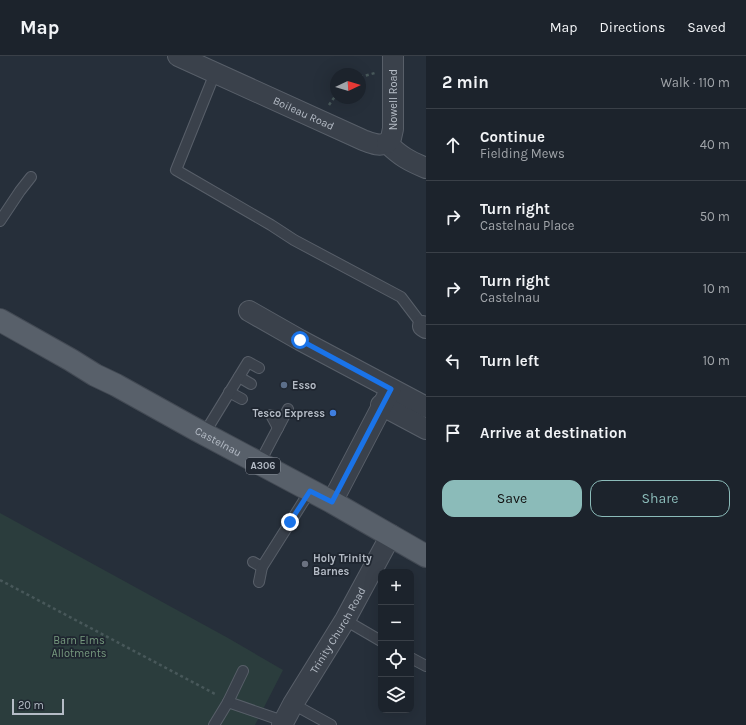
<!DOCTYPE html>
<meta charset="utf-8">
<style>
body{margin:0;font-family:Karla,sans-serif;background:#252b34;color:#f1f3f6}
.controls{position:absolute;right:12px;bottom:12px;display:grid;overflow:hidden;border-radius:8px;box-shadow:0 4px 16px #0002}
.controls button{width:36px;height:36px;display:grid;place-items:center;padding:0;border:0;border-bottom:1px solid #3a4048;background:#1c232c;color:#f1f3f6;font:20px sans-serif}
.compass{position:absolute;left:330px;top:12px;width:36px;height:36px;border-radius:50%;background:#1c232c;box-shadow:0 4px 16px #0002;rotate:86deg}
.scale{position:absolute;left:12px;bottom:10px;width:52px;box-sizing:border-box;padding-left:4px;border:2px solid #b5bcc6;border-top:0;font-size:11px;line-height:14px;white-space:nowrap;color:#b5bcc6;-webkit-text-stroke:3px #1f2630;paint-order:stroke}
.stop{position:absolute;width:12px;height:12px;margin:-9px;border:3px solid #1a73e8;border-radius:50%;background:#fff}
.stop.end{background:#1a73e8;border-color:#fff;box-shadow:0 1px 4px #0008}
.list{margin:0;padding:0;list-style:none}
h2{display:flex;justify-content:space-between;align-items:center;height:52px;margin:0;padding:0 16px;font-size:17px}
h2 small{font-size:13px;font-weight:400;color:#a0a4a9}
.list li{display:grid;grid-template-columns:26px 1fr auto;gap:12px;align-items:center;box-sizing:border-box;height:72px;padding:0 16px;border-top:1px solid #3a4048}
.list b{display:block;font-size:15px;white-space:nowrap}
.list p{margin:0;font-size:13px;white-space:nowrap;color:#a0a4a9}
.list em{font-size:13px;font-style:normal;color:#a0a4a9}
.actions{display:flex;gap:8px;padding:12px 16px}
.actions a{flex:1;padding:9px 0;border:1px solid #8bbbb9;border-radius:12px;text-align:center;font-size:14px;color:#8bbbb9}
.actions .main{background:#8bbbb9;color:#111}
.icon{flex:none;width:22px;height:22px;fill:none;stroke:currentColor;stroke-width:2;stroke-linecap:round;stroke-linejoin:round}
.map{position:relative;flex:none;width:426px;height:669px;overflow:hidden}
header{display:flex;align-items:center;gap:24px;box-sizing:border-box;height:56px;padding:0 20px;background:#1c232c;border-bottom:1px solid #3a4048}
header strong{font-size:19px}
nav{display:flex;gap:22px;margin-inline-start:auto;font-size:14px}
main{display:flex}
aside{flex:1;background:#1c232c}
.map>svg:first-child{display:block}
</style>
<header>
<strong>Map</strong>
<nav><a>Map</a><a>Directions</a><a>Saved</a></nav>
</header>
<main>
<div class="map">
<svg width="426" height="669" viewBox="0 0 426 669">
<rect width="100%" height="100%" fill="#262f3a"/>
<polygon fill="#2b3d3d" points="0,457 228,582 283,614 255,669 0,669"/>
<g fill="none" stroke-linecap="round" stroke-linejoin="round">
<g stroke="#585f69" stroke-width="12">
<g id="lane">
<polyline points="215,17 176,114 271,169 294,184 401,241 423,270"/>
<polyline points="0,165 20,135 31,121"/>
<polyline points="239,321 251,328"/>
<polyline points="229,336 242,343"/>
<polyline points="271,359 278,372"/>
<polyline points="204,378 248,306 259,312"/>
<polyline points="259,408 288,353"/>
<polyline points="253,506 262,511"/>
<polyline points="259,526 262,511 310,435"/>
<polyline points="345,564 381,585"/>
<polyline points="411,602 426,610"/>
<polyline points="228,646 283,665"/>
<polyline points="293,648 331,669"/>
<polyline points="214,669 228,646 243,615"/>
</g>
</g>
<g stroke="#585f69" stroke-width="22">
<g id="street">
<path id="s1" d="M178,0L363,84C371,87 379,91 387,87C400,100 409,105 426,112"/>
<path id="s2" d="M387,87L391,82L393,73V0"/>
<polyline points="249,255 300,284 426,351"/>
<polyline points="423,270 426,272"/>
<polyline points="381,349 426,373"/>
<polyline points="332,446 391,333"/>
<path id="s3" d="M282,669L293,648L345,564L391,479"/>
</g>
</g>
<g stroke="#434a54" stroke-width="24">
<g id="primary">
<path id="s4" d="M0,264L71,304L95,319L116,329L195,373L332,446L426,500"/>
</g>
</g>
<g stroke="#48585a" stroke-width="2.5" stroke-dasharray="3 3" stroke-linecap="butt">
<polyline points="360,21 375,17"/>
<polyline points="329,49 336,39"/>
<polyline points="0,524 217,639"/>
</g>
<use href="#lane" stroke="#3a414b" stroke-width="10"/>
<use href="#street" stroke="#3a414b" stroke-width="20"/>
<use href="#primary" stroke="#58606a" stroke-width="22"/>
</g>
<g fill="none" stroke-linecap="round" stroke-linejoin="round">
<polyline stroke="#1a73e8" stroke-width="5" points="290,466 310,435 332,446 391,333 300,284"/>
</g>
<circle fill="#5c6f8a" stroke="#1f2630" stroke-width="1.5" cx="284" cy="329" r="4"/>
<circle fill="#3f7fe0" stroke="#1f2630" stroke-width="1.5" cx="333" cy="357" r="4"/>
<circle fill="#6b7280" stroke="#1f2630" stroke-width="1.5" cx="305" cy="508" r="4"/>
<g text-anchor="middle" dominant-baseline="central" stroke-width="3.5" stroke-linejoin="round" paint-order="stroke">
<rect fill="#1f2630" stroke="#888f99" stroke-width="1" x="246" y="402" width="34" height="16" rx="3"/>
<g font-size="10" font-weight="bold" fill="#b5bcc6">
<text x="263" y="410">A306</text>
</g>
<g font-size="11" fill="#b5bcc6" stroke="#1f2630">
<text stroke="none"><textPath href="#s2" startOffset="45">Nowell Road</textPath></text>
<text stroke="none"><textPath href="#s1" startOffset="138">Boileau Road</textPath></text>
<text stroke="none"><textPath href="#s4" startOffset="250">Castelnau</textPath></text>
<text stroke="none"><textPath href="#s3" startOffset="110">Trinity Church Road</textPath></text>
</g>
<g font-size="11" font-weight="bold" fill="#b5bcc6" stroke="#1f2630" text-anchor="start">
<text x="292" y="329">Esso</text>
<text x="325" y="357" text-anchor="end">Tesco Express</text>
<text x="313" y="502">Holy Trinity<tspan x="313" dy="13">Barnes</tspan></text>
</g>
<g font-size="11" fill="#76997e" stroke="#1f2630">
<text x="79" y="584">Barn Elms<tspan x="79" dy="13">Allotments</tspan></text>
</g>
</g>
</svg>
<div class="controls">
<button>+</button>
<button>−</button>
<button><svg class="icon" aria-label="locate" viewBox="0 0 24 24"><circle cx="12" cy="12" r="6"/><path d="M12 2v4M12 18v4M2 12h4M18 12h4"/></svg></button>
<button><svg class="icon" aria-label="layers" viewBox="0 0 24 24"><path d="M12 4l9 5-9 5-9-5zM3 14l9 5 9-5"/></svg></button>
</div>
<svg class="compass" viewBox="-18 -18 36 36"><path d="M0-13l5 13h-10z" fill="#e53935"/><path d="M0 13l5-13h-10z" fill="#a0a4a9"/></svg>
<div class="scale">20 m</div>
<div class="stop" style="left:300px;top:284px"></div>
<div class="stop end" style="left:290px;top:466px"></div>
</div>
<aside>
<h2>2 min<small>Walk · 110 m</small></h2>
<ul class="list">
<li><svg class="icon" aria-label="ahead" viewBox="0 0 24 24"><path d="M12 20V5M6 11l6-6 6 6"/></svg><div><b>Continue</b><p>Fielding Mews</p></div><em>40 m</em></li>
<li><svg class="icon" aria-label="right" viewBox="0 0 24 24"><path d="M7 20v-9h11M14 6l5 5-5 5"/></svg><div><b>Turn right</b><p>Castelnau Place</p></div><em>50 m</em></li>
<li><svg class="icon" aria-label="right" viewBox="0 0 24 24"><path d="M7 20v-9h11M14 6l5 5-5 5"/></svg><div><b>Turn right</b><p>Castelnau</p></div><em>10 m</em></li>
<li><svg class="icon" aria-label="left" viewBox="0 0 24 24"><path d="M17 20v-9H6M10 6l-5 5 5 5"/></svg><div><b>Turn left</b></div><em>10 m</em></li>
<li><svg class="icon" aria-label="arrive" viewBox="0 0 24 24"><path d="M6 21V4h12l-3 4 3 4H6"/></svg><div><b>Arrive at destination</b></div></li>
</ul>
<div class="actions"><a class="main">Save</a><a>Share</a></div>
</aside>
</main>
